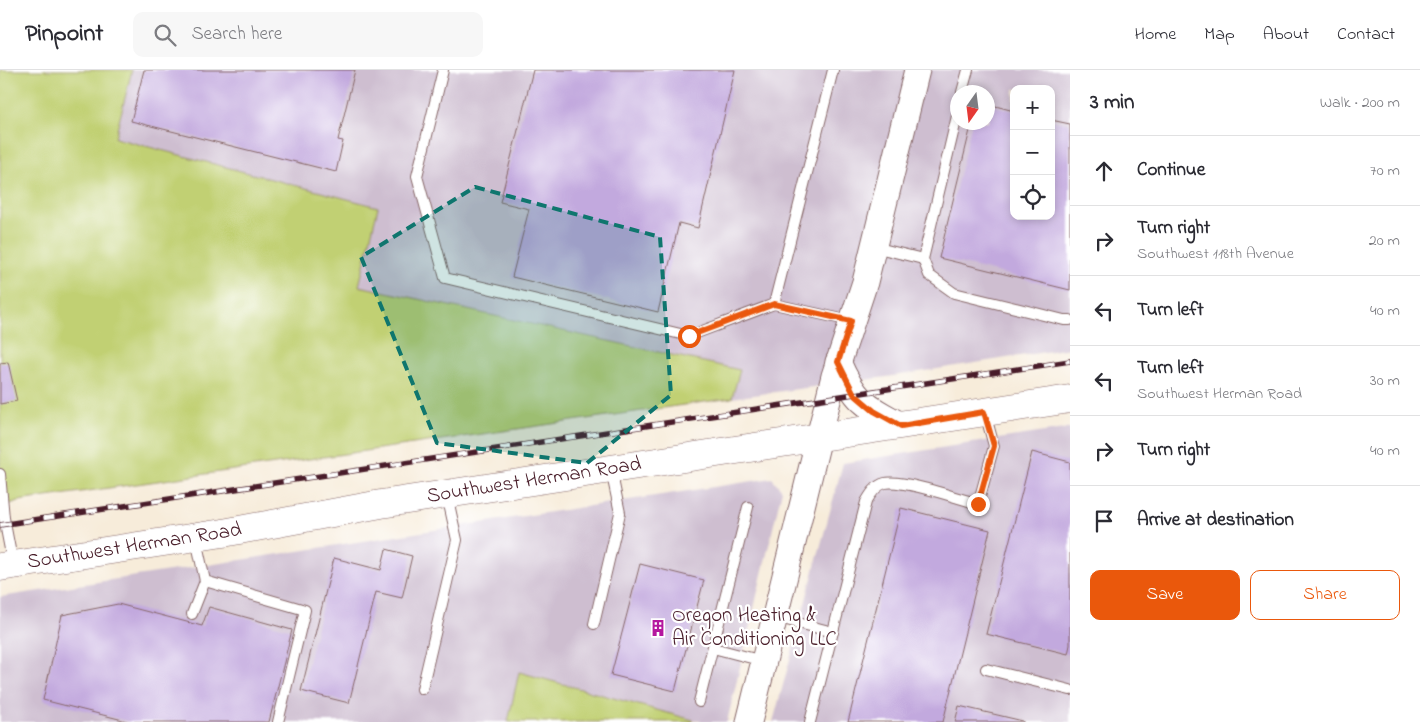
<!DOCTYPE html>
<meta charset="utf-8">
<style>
body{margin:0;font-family:"Indie Flower",sans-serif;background:#f7f7f7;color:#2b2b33}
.controls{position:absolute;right:15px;top:15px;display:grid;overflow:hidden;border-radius:10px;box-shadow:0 2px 8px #0003}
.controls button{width:45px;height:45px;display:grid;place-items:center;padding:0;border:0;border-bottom:1px solid #e1e1e2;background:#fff;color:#2b2b33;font:25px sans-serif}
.compass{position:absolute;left:950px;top:15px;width:45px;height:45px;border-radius:50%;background:#fff;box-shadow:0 2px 8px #0003;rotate:194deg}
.stop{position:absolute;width:15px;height:15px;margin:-11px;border:4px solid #ea580c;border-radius:50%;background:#fff}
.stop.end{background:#ea580c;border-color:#fff;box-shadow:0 1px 5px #0008}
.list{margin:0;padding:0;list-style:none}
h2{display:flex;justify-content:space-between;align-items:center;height:65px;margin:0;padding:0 20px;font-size:21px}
h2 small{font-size:16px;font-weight:400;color:#7c7c81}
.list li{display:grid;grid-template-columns:32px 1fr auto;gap:15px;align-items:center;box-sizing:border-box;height:70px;padding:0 20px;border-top:1px solid #e1e1e2}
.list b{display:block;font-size:19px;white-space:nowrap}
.list p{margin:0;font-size:16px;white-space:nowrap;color:#7c7c81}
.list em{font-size:16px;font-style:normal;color:#7c7c81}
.actions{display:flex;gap:10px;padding:15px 20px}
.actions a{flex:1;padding:11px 0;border:1px solid #ea580c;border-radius:10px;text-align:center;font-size:18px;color:#ea580c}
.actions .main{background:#ea580c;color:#fff}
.icon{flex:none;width:28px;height:28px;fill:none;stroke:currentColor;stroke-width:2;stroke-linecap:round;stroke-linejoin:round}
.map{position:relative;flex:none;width:1070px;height:652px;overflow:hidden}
header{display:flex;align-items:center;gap:30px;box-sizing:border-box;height:70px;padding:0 25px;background:#fff;border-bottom:1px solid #e1e1e2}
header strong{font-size:24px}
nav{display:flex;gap:28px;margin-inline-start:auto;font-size:18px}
.search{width:350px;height:45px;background:#f7f7f7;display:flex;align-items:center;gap:12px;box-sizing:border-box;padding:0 18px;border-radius:10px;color:#7c7c81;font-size:19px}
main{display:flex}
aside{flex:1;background:#fff}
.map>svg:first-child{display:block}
</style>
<header>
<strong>Pinpoint</strong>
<div class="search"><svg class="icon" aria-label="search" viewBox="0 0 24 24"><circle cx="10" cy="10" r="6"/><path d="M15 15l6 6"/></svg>Search here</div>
<nav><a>Home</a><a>Map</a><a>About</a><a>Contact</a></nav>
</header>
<main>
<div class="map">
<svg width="1070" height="652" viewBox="0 0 1070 652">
<rect width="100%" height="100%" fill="#fff"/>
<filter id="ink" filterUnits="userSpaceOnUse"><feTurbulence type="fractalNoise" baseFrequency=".02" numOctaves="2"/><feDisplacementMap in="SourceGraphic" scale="10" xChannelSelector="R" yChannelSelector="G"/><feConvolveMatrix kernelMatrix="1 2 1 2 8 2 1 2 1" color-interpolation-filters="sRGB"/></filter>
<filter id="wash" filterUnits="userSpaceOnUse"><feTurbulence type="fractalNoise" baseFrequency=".0096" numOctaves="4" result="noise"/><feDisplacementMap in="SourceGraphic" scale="20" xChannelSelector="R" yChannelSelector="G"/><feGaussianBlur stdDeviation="1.12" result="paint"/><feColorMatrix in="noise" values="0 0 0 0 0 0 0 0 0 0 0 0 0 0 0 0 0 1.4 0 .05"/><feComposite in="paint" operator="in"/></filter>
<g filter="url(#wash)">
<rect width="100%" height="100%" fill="#f7ecda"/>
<g fill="#cebed0" fill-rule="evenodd">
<path d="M132,0H1070V278L887,307L732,328L740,300L358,216L378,138L115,68ZM1014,19H1051V146H1014ZM958,22H988V52H958Z"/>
<polygon points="1070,358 1070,652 773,652 843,393"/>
<polygon points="772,408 782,420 727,652 702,652 520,602 508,652 0,652 0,527"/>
</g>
<g fill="#c1d073" stroke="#86784f">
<polygon points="0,0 132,0 115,68 378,137 359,216 740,300 732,328 19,431 0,437"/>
<polygon points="519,602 693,650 693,652 508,652"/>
</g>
<g id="blocks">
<g fill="#c2a9de">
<polygon points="144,0 355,0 338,70 343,71 336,102 131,51"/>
<polygon points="533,0 735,0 698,158 679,153 658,242 512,207 529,139 500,132"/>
<polygon points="988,34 1014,41 1014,146 1051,146 1051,50 1070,54 1070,220 939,188 972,52 988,52"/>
<polygon points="8,292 17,331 0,334 0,293"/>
<polygon points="1032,382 1070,392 1070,575 1068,584 986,564"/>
<polygon points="901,438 990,460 943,652 848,652"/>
<polygon points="386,479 412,486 402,528 376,522 349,633 301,621 334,488 381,500"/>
<polygon points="640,494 704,510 675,621 611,605"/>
<polygon points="118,534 202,556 209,537 292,560 269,652 131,652 43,630 62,545"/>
<polygon points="959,636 1023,651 1023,652 955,652"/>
</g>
</g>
</g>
<g filter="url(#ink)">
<use href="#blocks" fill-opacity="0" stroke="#876768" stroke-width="1"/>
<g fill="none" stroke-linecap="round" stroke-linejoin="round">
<g stroke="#876768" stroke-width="12">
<g id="service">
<polyline points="443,0 417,106 445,208 689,266 774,234"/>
<polyline points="833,0 774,234 851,251"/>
<polyline points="962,22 968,0"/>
<polyline points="958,42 923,189 929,205 954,223 1064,250 1070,250"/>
<polyline points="874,177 923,189"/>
<polyline points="0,404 4,448 13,495"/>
<polyline points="196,469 205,511 305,540 278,652"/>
<polyline points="192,544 205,511"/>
<polyline points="775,547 833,562"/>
<polyline points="594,554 620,443 611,400"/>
<polyline points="713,578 763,591"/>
<polyline points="986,599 1070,620"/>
<polyline points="422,619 457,470 447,425"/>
<polyline points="699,632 748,437"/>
<path d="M810,652L866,432C870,425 876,415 885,413C902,409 958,428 978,434L994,376L985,343"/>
</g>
</g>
<g stroke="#876768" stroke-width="27">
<g id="tertiary">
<path d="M838,292C855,331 865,336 901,355"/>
<polyline points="749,652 834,306 865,212 917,0"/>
</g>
</g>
<g stroke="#876768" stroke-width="29">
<g id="secondary">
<path id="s1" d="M0,497L223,463L381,434L1070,329"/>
</g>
</g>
<use href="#service" stroke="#fff" stroke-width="10"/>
<use href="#tertiary" stroke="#fff" stroke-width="25"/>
<use href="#secondary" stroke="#fff" stroke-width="28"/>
<g stroke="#4a1f2b" stroke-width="5.5">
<polyline id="rail" points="0,455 1070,291"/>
</g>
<use href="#rail" stroke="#fff" stroke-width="4" stroke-dasharray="11" stroke-linecap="butt"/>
</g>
</g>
<g fill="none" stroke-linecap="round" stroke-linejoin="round" filter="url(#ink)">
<polyline stroke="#ea580c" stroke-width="6" points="689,266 774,234 851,251 838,292 854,324 874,341 901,356 984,342 994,376 978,434"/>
</g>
<path fill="#0f766e" fill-opacity="0.2" stroke="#0f766e" stroke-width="4" stroke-dasharray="10 6" stroke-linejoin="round" d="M475,117L660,167L671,325L587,393L437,373L361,187Z"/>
<defs>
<g id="building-bare" transform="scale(1.35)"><path d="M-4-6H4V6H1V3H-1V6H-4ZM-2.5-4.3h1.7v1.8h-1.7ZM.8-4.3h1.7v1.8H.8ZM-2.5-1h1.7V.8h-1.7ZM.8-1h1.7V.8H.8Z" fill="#b5179e" stroke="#fff" stroke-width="2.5" paint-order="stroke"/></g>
</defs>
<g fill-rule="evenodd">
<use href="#building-bare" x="658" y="558"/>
</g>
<g text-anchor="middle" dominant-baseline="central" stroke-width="4.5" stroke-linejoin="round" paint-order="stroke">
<g font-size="21" fill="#4a1f2b" stroke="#fff">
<text stroke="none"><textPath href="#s1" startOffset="541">Southwest Herman Road</textPath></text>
<text stroke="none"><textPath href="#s1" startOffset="136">Southwest Herman Road</textPath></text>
</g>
<g font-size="21" fill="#4a1f2b" stroke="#fff" text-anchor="start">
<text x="672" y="546">Oregon Heating &amp;<tspan x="672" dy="24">Air Conditioning LLC</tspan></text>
</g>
</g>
</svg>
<div class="controls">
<button>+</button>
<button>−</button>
<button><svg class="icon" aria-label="locate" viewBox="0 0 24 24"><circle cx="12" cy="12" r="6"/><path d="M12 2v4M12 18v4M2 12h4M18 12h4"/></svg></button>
</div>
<svg class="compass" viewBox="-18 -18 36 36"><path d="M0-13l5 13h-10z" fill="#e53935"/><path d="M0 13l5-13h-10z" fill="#7c7c81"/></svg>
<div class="stop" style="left:689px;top:266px"></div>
<div class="stop end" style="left:978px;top:434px"></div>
</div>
<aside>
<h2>3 min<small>Walk · 200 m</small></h2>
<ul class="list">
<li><svg class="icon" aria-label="ahead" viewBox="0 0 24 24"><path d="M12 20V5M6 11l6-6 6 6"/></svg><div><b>Continue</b></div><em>70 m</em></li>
<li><svg class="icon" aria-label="right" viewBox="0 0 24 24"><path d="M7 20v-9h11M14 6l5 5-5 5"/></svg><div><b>Turn right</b><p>Southwest 118th Avenue</p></div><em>20 m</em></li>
<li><svg class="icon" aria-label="left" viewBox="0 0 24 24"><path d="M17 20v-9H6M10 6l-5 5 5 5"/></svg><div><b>Turn left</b></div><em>40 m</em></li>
<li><svg class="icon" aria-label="left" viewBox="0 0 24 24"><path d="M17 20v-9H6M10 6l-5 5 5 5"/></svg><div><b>Turn left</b><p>Southwest Herman Road</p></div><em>30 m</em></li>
<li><svg class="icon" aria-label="right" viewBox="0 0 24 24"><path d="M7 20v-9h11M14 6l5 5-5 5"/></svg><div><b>Turn right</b></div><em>40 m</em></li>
<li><svg class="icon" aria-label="arrive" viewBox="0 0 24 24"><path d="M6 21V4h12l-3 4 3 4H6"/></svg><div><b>Arrive at destination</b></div></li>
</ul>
<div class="actions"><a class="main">Save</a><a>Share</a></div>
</aside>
</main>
